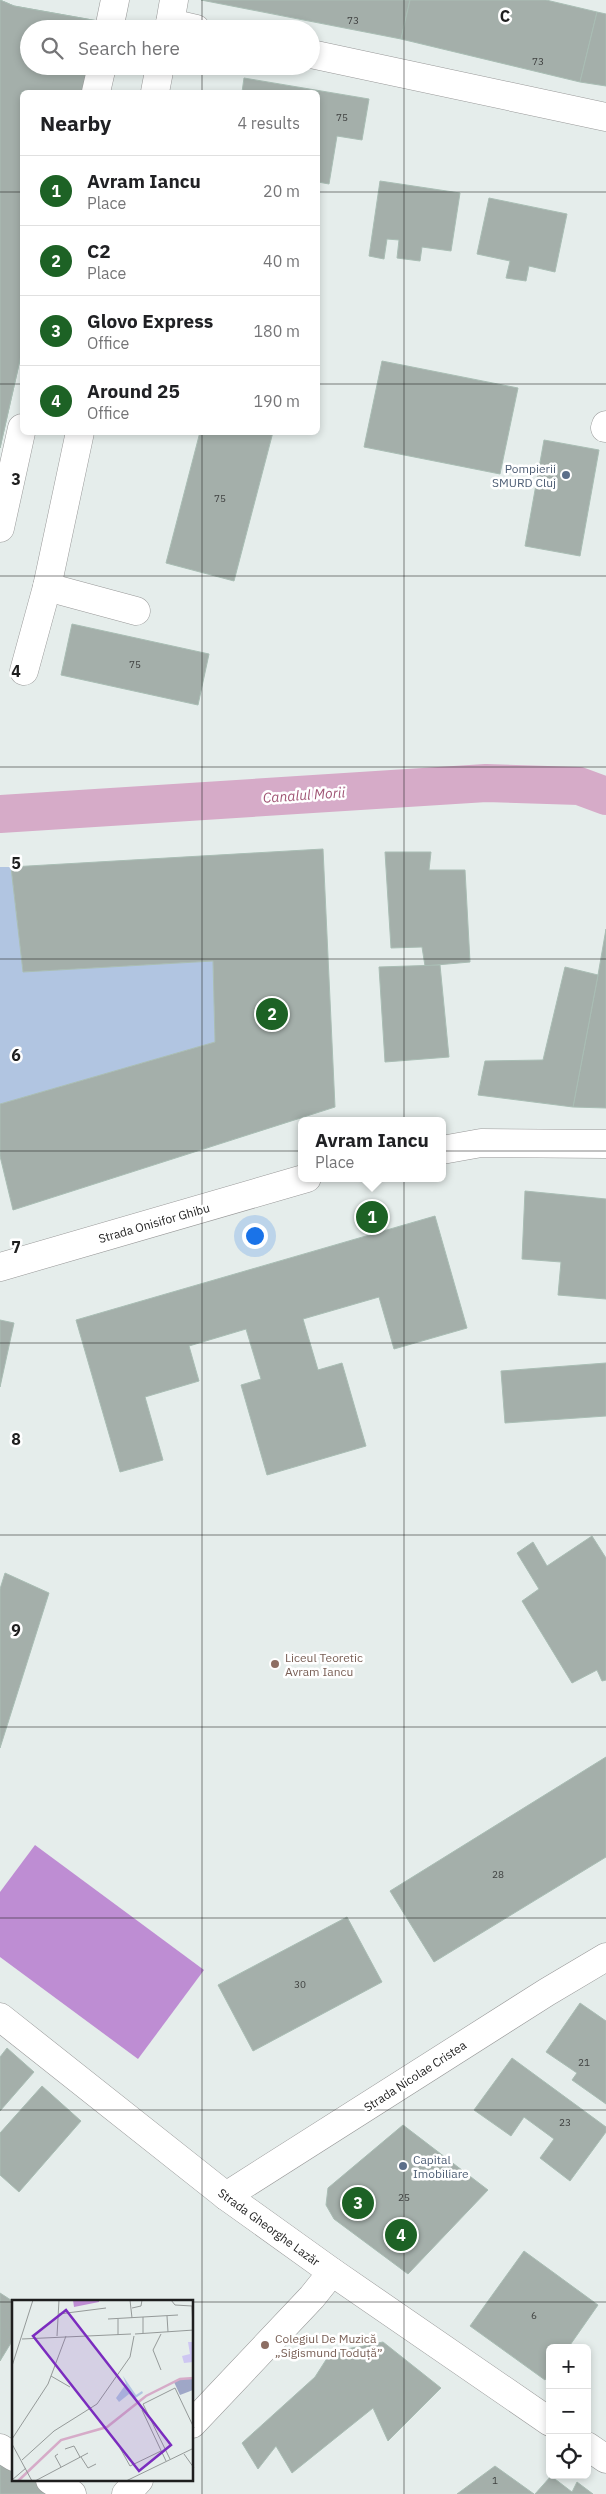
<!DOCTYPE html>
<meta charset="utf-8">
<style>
body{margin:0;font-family:"IBM Plex Sans",sans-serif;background:#f2f2f2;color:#202124}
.controls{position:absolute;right:15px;bottom:15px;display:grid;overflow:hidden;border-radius:8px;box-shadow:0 2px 8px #0003}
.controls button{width:45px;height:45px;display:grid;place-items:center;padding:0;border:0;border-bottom:1px solid #e0e0e0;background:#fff;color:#202124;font:25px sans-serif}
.you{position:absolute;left:254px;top:1235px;width:18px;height:18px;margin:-12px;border:4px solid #fff;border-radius:50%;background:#1a73e8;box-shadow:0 0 0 8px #1a73e833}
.badge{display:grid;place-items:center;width:32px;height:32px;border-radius:50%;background:#1d6225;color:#fff;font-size:16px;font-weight:700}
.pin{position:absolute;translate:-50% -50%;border:2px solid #fff;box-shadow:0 1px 5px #0006}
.popup{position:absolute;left:298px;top:1117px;width:148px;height:65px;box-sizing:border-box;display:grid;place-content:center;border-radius:8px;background:#fff;filter:drop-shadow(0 1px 4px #0005);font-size:16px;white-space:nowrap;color:#757577}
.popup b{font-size:19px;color:#202124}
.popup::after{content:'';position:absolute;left:50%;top:100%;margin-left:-10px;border:10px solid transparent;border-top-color:#fff}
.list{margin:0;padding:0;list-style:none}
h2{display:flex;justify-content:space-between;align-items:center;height:65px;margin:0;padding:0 20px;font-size:21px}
h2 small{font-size:16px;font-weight:400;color:#757577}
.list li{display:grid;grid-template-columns:32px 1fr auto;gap:15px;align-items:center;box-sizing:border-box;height:70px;padding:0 20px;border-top:1px solid #e0e0e0}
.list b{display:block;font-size:19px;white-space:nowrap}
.list p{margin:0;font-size:16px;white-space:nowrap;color:#757577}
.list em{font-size:16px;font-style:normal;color:#757577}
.icon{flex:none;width:28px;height:28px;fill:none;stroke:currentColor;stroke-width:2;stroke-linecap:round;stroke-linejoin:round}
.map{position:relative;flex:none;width:606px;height:2494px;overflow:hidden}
.search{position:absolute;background:#fff;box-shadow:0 2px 8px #0003;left:20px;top:20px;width:300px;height:55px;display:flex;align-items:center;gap:12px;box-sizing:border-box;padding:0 18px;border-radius:28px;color:#757577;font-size:19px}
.panel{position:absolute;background:#fff;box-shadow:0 2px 8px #0003;left:20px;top:90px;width:300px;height:345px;border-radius:8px}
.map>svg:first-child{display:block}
</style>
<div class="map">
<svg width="606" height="2494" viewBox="0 0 606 2494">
<rect width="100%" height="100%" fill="#e5edeb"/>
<polygon fill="#b1c5e1" points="0,867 11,867 23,972 213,961 215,1042 0,1104"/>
<polygon fill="#be8dd3" points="35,1845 204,1970 138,2059 0,1957 0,1892"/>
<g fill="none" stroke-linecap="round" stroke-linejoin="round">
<polyline stroke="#d6abc8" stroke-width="38" points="0,814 486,783 579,786 606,796"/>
</g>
<g fill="#a4afaa" stroke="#a9bdb4">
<polygon points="0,0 14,6 98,21 97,29 29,29 29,66 88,66 82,92 22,92 22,351 0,448"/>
<polygon points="0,0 14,6 98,21 97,29 29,29 29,66 88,66 82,92 22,92 22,351 0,448"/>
<polygon points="201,0 410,0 401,39"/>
<polygon points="410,0 546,0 597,12 580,82 401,39"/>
<polygon points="597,12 606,14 606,86 580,82"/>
<polygon points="244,78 369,99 362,140 337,136 329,184 318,182 318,92 242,92"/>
<polygon points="380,181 460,193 451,251 422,247 420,261 397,258 399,240 387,239 384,259 369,256"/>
<polygon points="489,198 567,214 555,272 529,266 526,281 506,278 510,261 477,254"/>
<polygon points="382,361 518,388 500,474 364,447"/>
<polygon points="200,432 273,432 234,581 166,563"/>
<polygon points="544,440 599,450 580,556 525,546"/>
<polygon points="72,624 209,654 198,705 61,675"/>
<polygon points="323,849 335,1107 13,1210 0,1156 0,1104 215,1042 213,961 23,972 11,867"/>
<polygon points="385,852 431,852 429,870 465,870 470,962 425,966 422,947 391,948"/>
<polygon points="606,929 606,1108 573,1107 598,975"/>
<polygon points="440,965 449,1057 385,1062 379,967"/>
<polygon points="565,967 598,975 573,1107 478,1095 485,1061 543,1060"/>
<polygon points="525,1191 606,1199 606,1299 558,1295 561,1262 522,1259"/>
<polygon points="435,1216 467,1328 394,1349 379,1297 303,1319 318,1370 342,1363 366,1446 267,1475 241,1385 261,1379 246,1329 189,1346 199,1381 145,1397 163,1460 120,1472 76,1320"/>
<polygon points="0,1320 14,1323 0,1387"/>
<polygon points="606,1363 606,1416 505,1423 501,1371"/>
<polygon points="592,1536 606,1558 606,1680 602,1681 597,1670 572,1683 522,1601 539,1589 517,1553 533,1542 547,1566"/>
<polygon points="5,1573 49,1593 0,1748 0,1589"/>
<polygon points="606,1757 606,1857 434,1962 390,1891"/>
<polygon points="347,1917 382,1982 253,2051 218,1985"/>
<polygon points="580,2003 606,2021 606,2104 572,2080 577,2073 546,2052"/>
<polygon points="7,2048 34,2072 0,2111 0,2057"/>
<polygon points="512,2058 606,2127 606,2132 570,2181 540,2158 554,2139 524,2117 511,2136 474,2110"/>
<polygon points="42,2086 81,2121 19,2192 0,2175 0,2133"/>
<polygon points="403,2125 488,2190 408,2274 334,2219 326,2205 328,2188"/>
<polygon points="524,2251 598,2305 568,2348 550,2348 550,2373 545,2380 470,2326"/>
<polygon points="0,2293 14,2302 14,2338 0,2361"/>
<polygon points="383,2342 441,2388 388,2441 373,2408 292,2473 276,2446 258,2469 242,2443 315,2377 331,2352"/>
<polygon points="0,2454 14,2462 14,2480 43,2480 65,2494 0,2494"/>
<polygon points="495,2466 534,2494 457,2494"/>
<polygon points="551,2476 572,2492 577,2482 593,2494 535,2494"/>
</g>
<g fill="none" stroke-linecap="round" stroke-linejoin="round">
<g stroke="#989898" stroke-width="29">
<g id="minor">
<polyline points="170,23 196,29"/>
<polyline points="109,29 115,0"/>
<polyline points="169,29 174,0"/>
<polyline points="311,54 606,117"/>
<polyline points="96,92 102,66"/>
<polyline points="155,92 160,66"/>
<polyline points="605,428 606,425"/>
<polyline points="0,528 22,428"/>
<polyline points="47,587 136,611"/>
<polyline points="24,671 47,587 80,432"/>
<polyline points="442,1150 481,1143 606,1144"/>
<polyline points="0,1267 307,1178"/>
<polyline points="0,2017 226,2196 332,2272 550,2422"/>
<polyline points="226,2196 547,1992 606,1957"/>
<polyline points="192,2424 312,2297 332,2272"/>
<polyline points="587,2446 606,2459"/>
<polyline points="0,2448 14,2457"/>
<polyline points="50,2480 72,2494"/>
<polyline points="126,2494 139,2480"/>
</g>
</g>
<use href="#minor" stroke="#fff" stroke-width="28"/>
</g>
<path fill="none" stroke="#1e1e1e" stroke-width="1" stroke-opacity="0.55" d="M202,0V29M404,0V2494M202,66V92M0,192H22M318,192H606M0,384H22M318,384H606M202,432V2494M0,576H606M0,767H606M0,959H606M0,1151H606M0,1343H606M0,1535H606M0,1727H606M0,1918H606M0,2110H606M0,2302H14M192,2302H606"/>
<g fill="#5c6f8a" stroke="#fff" stroke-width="2">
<circle cx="566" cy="475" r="5"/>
<circle cx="403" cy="2166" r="5"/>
</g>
<g fill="#8d6e63" stroke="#fff" stroke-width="2">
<circle cx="275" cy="1664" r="5"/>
<circle cx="265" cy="2345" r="5"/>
</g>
<g text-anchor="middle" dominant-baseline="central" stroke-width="5" stroke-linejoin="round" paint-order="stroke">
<g font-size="10" fill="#404241">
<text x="353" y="20">73</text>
<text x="538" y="61">73</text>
<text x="342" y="117">75</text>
<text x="220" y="498">75</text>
<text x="135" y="664">75</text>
<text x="498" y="1874">28</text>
<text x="300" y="1984">30</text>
<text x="584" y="2062">21</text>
<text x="565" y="2122">23</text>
<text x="404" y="2197">25</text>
<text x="534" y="2315">6</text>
<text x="495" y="2480">1</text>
</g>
<g font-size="12" fill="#4e5e75" stroke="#fff" text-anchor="end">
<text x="556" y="468">Pompierii<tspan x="556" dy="14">SMURD Cluj</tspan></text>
<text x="413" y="2159" text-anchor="start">Capital<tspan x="413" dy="14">Imobiliare</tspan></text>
</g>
<g font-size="12" fill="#1e1e1e" stroke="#fff">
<text transform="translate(154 1223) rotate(-16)">Strada Onisifor Ghibu</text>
<text transform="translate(415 2076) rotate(-33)">Strada Nicolae Cristea</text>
<text transform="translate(269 2227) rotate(36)">Strada Gheorghe Lazăr</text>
</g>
<g font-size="12" fill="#785e54" stroke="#fff" text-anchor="start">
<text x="285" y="1657">Liceul Teoretic<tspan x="285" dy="14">Avram Iancu</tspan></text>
<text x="275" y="2338">Colegiul De Muzică<tspan x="275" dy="14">„Sigismund Toduță”</tspan></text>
</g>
<g font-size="14" font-style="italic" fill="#a15675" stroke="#fff">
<text transform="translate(304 795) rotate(-4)">Canalul Morii</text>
</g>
</g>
<g transform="translate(12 2300)">
<rect width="181" height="181" fill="#e5edeb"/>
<path d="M111,76L124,95L130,91L131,93L122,99L117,94L107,102L104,98L114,84Z" fill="#b1c5e1"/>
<path d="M169,79H181V90L168,95L162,82Z" fill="#9fa7c7"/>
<path d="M176,42H181V62L172,63L170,56L178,54Z" fill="#cec7f2"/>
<path d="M61,0H87V2L62,7Z" fill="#be8dd3"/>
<path fill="none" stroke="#d6abc8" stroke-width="2.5" d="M6,181L49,140L95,127L134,96L168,79L182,78"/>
<path fill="none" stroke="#959a99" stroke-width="1" d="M118,0L120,18M159,0L163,5L180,6L181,30M120,8L129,6L130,0M47,14L94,8M155,16L156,32M131,17V33M96,19L166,15M106,19V35M123,34L182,30M149,34L141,50L149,70M45,36L47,0M10,39L119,34M0,66L21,0M39,76L58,87M130,110L154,161M0,139L36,84L54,36M0,144L20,181M108,148L118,166L149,151M53,149L62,146L68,157M46,154L43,156L49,167M172,154L182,168M69,157L76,168L84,164M158,159L131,104L163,88L182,128M10,160L42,131L85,104L118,57L122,36M0,180L14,168M23,181L76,153M114,181L182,148"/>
<path fill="#7b2cbf" fill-opacity="0.15" stroke="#7b2cbf" stroke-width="2.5" d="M54,10L159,145L127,171L21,36Z"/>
<rect width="181" height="181" fill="none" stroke="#1e1e1e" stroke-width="2.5"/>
</g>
<g font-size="16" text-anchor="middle" font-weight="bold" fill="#1e1e1e" stroke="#fff" stroke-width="5" stroke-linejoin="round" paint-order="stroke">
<text x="505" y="22">C</text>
<text x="16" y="485">3</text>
<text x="16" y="677">4</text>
<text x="16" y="869">5</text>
<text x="16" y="1061">6</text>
<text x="16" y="1253">7</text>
<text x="16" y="1445">8</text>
<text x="16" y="1636">9</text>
</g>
</svg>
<div class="controls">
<button>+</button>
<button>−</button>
<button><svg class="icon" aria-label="locate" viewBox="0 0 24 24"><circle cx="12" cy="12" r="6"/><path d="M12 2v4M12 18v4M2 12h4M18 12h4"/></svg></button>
</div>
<div class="you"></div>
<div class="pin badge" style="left:372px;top:1217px">1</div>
<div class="popup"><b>Avram Iancu</b>Place</div>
<div class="pin badge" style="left:272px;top:1014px">2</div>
<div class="pin badge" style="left:358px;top:2203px">3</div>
<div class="pin badge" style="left:401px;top:2235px">4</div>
<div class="search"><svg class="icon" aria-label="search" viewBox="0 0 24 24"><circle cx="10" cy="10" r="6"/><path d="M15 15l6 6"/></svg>Search here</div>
<section class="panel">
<h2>Nearby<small>4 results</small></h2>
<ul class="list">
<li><span class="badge">1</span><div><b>Avram Iancu</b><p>Place</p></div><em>20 m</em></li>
<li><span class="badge">2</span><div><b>C2</b><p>Place</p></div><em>40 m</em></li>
<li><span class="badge">3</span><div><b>Glovo Express</b><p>Office</p></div><em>180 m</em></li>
<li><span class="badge">4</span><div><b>Around 25</b><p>Office</p></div><em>190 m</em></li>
</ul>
</section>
</div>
